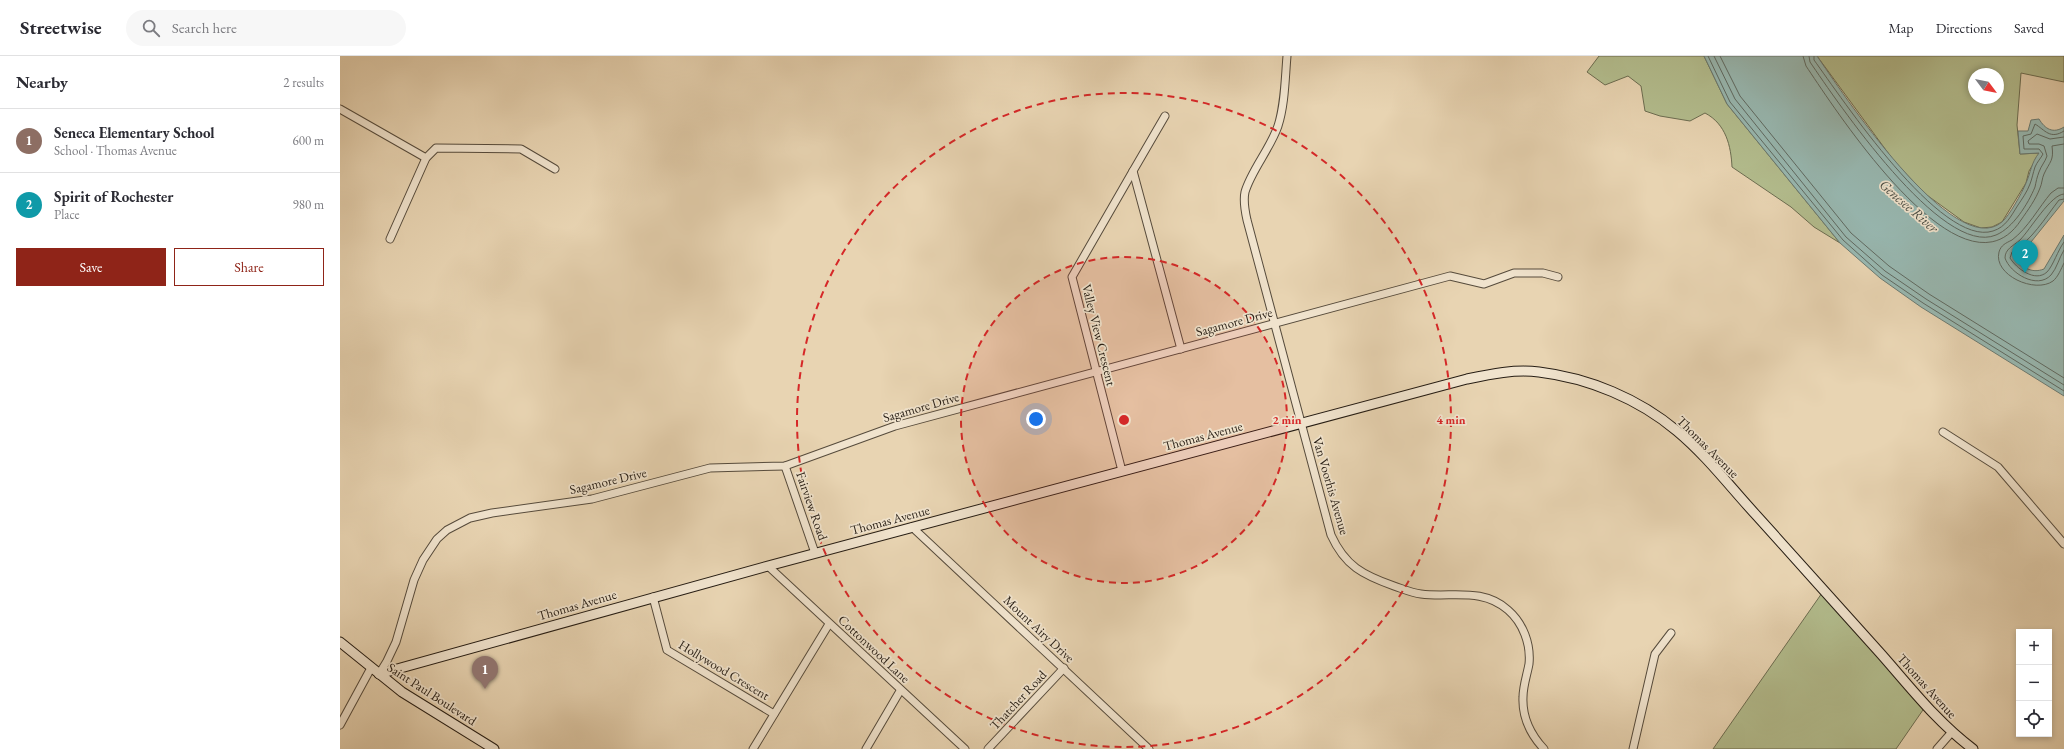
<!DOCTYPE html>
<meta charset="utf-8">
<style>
body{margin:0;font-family:"EB Garamond",serif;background:#f7f7f7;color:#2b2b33}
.controls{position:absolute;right:12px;bottom:12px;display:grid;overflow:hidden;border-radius:0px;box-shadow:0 2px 6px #0003}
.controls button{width:36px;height:36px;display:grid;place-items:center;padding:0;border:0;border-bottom:1px solid #e1e1e2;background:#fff;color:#2b2b33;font:20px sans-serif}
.compass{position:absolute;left:1628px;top:12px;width:36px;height:36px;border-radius:50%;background:#fff;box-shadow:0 2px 6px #0003;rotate:122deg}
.you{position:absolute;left:696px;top:363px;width:14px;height:14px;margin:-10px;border:3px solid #fff;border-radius:50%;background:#1a73e8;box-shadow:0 0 0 6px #1a73e833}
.badge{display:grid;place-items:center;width:26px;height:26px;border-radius:50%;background:#8f2418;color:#fff;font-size:13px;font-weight:700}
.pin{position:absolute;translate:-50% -33px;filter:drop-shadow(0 1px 2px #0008)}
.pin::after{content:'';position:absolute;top:21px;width:14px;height:12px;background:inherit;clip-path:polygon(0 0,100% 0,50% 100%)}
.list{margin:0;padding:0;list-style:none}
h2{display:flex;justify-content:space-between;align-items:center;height:52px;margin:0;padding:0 16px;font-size:17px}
h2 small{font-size:13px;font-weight:400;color:#7c7c81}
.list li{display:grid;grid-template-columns:26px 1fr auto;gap:12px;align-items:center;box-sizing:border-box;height:64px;padding:0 16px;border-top:1px solid #e1e1e2}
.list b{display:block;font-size:15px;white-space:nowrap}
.list p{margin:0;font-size:13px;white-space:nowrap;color:#7c7c81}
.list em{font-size:13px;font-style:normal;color:#7c7c81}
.actions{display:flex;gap:8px;padding:12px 16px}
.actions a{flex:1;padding:9px 0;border:1px solid #8f2418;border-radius:0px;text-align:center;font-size:14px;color:#8f2418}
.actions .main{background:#8f2418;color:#fff}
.icon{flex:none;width:22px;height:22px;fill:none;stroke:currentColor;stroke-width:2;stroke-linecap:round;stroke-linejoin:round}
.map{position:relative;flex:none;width:1724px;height:693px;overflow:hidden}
header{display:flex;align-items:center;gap:24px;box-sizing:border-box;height:56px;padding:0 20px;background:#fff;border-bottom:1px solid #e1e1e2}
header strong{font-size:19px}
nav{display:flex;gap:22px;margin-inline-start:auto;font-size:14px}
.search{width:280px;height:36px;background:#f7f7f7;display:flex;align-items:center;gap:10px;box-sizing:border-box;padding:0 14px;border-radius:22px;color:#7c7c81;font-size:15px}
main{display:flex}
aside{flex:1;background:#fff}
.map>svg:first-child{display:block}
</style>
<header>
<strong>Streetwise</strong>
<div class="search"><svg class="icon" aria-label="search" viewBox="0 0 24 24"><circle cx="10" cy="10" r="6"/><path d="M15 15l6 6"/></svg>Search here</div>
<nav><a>Map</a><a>Directions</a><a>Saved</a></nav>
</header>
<main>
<aside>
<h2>Nearby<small>2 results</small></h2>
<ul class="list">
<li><span class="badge" style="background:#8d6e63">1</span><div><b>Seneca Elementary School</b><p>School · Thomas Avenue</p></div><em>600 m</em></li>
<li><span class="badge" style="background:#0f9aa8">2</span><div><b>Spirit of Rochester</b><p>Place</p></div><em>980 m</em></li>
</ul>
<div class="actions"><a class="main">Save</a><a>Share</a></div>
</aside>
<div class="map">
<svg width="1724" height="693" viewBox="0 0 1724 693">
<rect width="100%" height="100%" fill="#e8d4b2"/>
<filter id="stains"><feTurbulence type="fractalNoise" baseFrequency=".005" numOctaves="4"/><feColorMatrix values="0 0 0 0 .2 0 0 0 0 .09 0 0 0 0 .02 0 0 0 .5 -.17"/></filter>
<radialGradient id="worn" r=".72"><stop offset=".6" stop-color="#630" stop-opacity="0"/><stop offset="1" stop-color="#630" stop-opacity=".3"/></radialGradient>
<g fill="#b3bd8e" stroke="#6c6d51" fill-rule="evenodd">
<path d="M1259,0H1364L1387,48L1500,187L1474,171L1451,151L1392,111C1391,90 1386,68 1365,57L1350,65L1320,60L1305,55L1301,30L1288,20L1265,29L1247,16Z"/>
<path d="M1477,0H1724V26L1681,17L1677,69L1680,98L1700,97L1689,115L1686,127L1662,166L1652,171L1641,172L1624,166L1584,137L1554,105ZM1634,18H1658V42H1634Z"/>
<polygon points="1482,537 1585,651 1556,693 1373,693"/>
</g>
<path fill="#98b8b1" stroke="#6a7a72" d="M1364,0H1477C1499,32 1614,207 1662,166C1669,160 1682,137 1686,127C1691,116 1691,107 1699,97L1680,98L1678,75H1688L1691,64L1699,63C1705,73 1713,78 1724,71V145L1691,186L1674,201C1682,211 1691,218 1704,213L1724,179V340L1581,251L1540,222L1500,187L1387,48Z"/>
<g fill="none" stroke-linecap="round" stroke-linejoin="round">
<g stroke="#5f6a62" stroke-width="1">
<polyline points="1368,0 1390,46 1503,184 1542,219 1583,247 1724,335"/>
<polyline points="1374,0 1395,43 1506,181 1545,215 1586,243 1724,329"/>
<polyline points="1380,0 1400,40 1511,177 1549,210 1589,238 1724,322"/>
<path d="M1463,0L1466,10C1495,53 1623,253 1681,164C1688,154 1696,143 1700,132C1702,128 1702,122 1704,118C1710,105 1714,105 1712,90L1724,88"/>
<path d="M1469,0L1470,6C1496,44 1602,202 1656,179C1673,172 1688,148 1695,131C1696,126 1697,121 1699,116C1701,110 1705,106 1707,100L1704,90L1699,88H1689L1688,85L1697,78L1710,83L1724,81"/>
<path d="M1474,0V4C1501,41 1601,192 1653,175C1666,171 1671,160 1678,149C1682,143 1687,136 1690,128C1692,123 1693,117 1695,111C1697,106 1701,102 1703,98L1699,93H1684L1683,80L1691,78L1695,68C1705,74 1710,84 1724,75"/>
<path d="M1724,132H1718L1711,137C1699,151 1688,172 1672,184C1666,187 1661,189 1659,196C1653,219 1695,238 1713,225C1718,221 1721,213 1724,207"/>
<path d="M1724,138C1711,138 1690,174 1680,184C1673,190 1665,193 1665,202C1670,217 1697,234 1711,219C1717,212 1719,202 1724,194"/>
<path d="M1724,143L1719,144C1705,162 1692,184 1672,196L1670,202C1676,212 1695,227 1707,216C1713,210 1718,194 1724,186"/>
</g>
<g stroke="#564b3c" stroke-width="9">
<g id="street">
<path d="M947,0C945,23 945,48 938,70C930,93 911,115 905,136C903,145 905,155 907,164L991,479C1005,510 1023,519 1054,530C1063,533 1072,537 1081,538C1111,542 1142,531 1168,554C1183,567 1191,588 1189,608C1187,619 1183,630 1183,641C1182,661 1191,679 1204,693"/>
<polyline points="0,53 86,102"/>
<polyline points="825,60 793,115 841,293"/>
<polyline points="50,183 86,102 96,92 181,93 215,113"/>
<polyline points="1603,376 1658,411 1724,488"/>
<polyline points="445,410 475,497"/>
<polyline points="782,415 732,221 793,115"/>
<polyline points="572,471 809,693"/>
<polyline points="428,510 625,693"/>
<polyline points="313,541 327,594 434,658"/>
<polyline points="39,618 47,605 56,586 74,524 83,504 97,483 107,474 130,462 152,457 252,443 370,412 445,410 555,370 1110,220 1144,228 1174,217 1203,217 1218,221"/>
<polyline points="0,669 31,612"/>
<polyline points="413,693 489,568"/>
<polyline points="526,693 560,635"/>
<polyline points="648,693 724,612"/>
<polyline points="1293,693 1315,598 1331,577"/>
<polyline points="1597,693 1611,677"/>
</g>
</g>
<g stroke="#261d14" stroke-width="11">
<g id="secondary">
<polyline points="0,586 62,636 154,693"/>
<path d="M39,618L428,510L1127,323C1151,318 1175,313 1199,316C1249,322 1299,343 1337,375C1367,400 1391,432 1417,460C1458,506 1500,552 1541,598C1571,632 1597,666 1633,693"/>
</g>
</g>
<use href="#street" stroke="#f0e3cd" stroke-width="7"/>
<use href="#secondary" stroke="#f0e3cd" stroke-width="9"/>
</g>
<circle cx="784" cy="364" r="163" fill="#d62828" fill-opacity=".12"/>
<g fill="none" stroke="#d62828" stroke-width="2" stroke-dasharray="7 5">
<circle cx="784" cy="364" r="163"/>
<circle cx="784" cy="364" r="327"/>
</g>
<g text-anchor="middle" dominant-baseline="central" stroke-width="3.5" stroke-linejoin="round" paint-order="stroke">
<g font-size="13" fill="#261d14" stroke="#f0e3cd">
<text transform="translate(894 266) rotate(-15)">Sagamore Drive</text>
<text transform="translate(759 279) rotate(76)">Valley View Crescent</text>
<text transform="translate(581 351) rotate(-16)">Sagamore Drive</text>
<text transform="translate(863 380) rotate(-15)">Thomas Avenue</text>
<text transform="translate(1368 391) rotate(45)">Thomas Avenue</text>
<text transform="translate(268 425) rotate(-13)">Sagamore Drive</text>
<text transform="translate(991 430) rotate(74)">Van Voorhis Avenue</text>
<text transform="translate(472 450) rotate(71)">Fairview Road</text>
<text transform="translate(550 464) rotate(-15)">Thomas Avenue</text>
<text transform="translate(237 549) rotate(-16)">Thomas Avenue</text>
<text transform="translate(699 573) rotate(43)">Mount Airy Drive</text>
<text transform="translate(534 593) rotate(43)">Cottonwood Lane</text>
<text transform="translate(384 614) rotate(31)">Hollywood Crescent</text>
<text transform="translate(1587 630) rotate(48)">Thomas Avenue</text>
<text transform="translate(92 638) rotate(33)">Saint Paul Boulevard</text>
<text transform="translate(678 644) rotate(-47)">Thatcher Road</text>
</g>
<g font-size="14" font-style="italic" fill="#484c43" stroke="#f0e3cd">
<text transform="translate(1569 150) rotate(41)">Genesee River</text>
</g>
</g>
<circle cx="784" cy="364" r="6" fill="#d62828" stroke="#f0e3cd" stroke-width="2"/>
<g font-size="12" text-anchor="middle" font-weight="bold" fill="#d62828" stroke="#f0e3cd" stroke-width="3.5" stroke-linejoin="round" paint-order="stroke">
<text x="947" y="368">2 min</text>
<text x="1111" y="368">4 min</text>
</g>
<rect width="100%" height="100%" filter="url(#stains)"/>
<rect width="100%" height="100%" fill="url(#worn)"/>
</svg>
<div class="controls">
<button>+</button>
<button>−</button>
<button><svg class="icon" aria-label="locate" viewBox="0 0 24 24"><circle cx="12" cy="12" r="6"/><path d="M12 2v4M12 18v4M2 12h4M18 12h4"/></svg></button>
</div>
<svg class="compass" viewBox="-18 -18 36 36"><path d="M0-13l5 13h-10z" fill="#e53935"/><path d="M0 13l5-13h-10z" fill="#7c7c81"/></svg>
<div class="you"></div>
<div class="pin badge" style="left:145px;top:633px;background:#8d6e63">1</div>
<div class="pin badge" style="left:1685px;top:217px;background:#0f9aa8">2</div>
</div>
</main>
